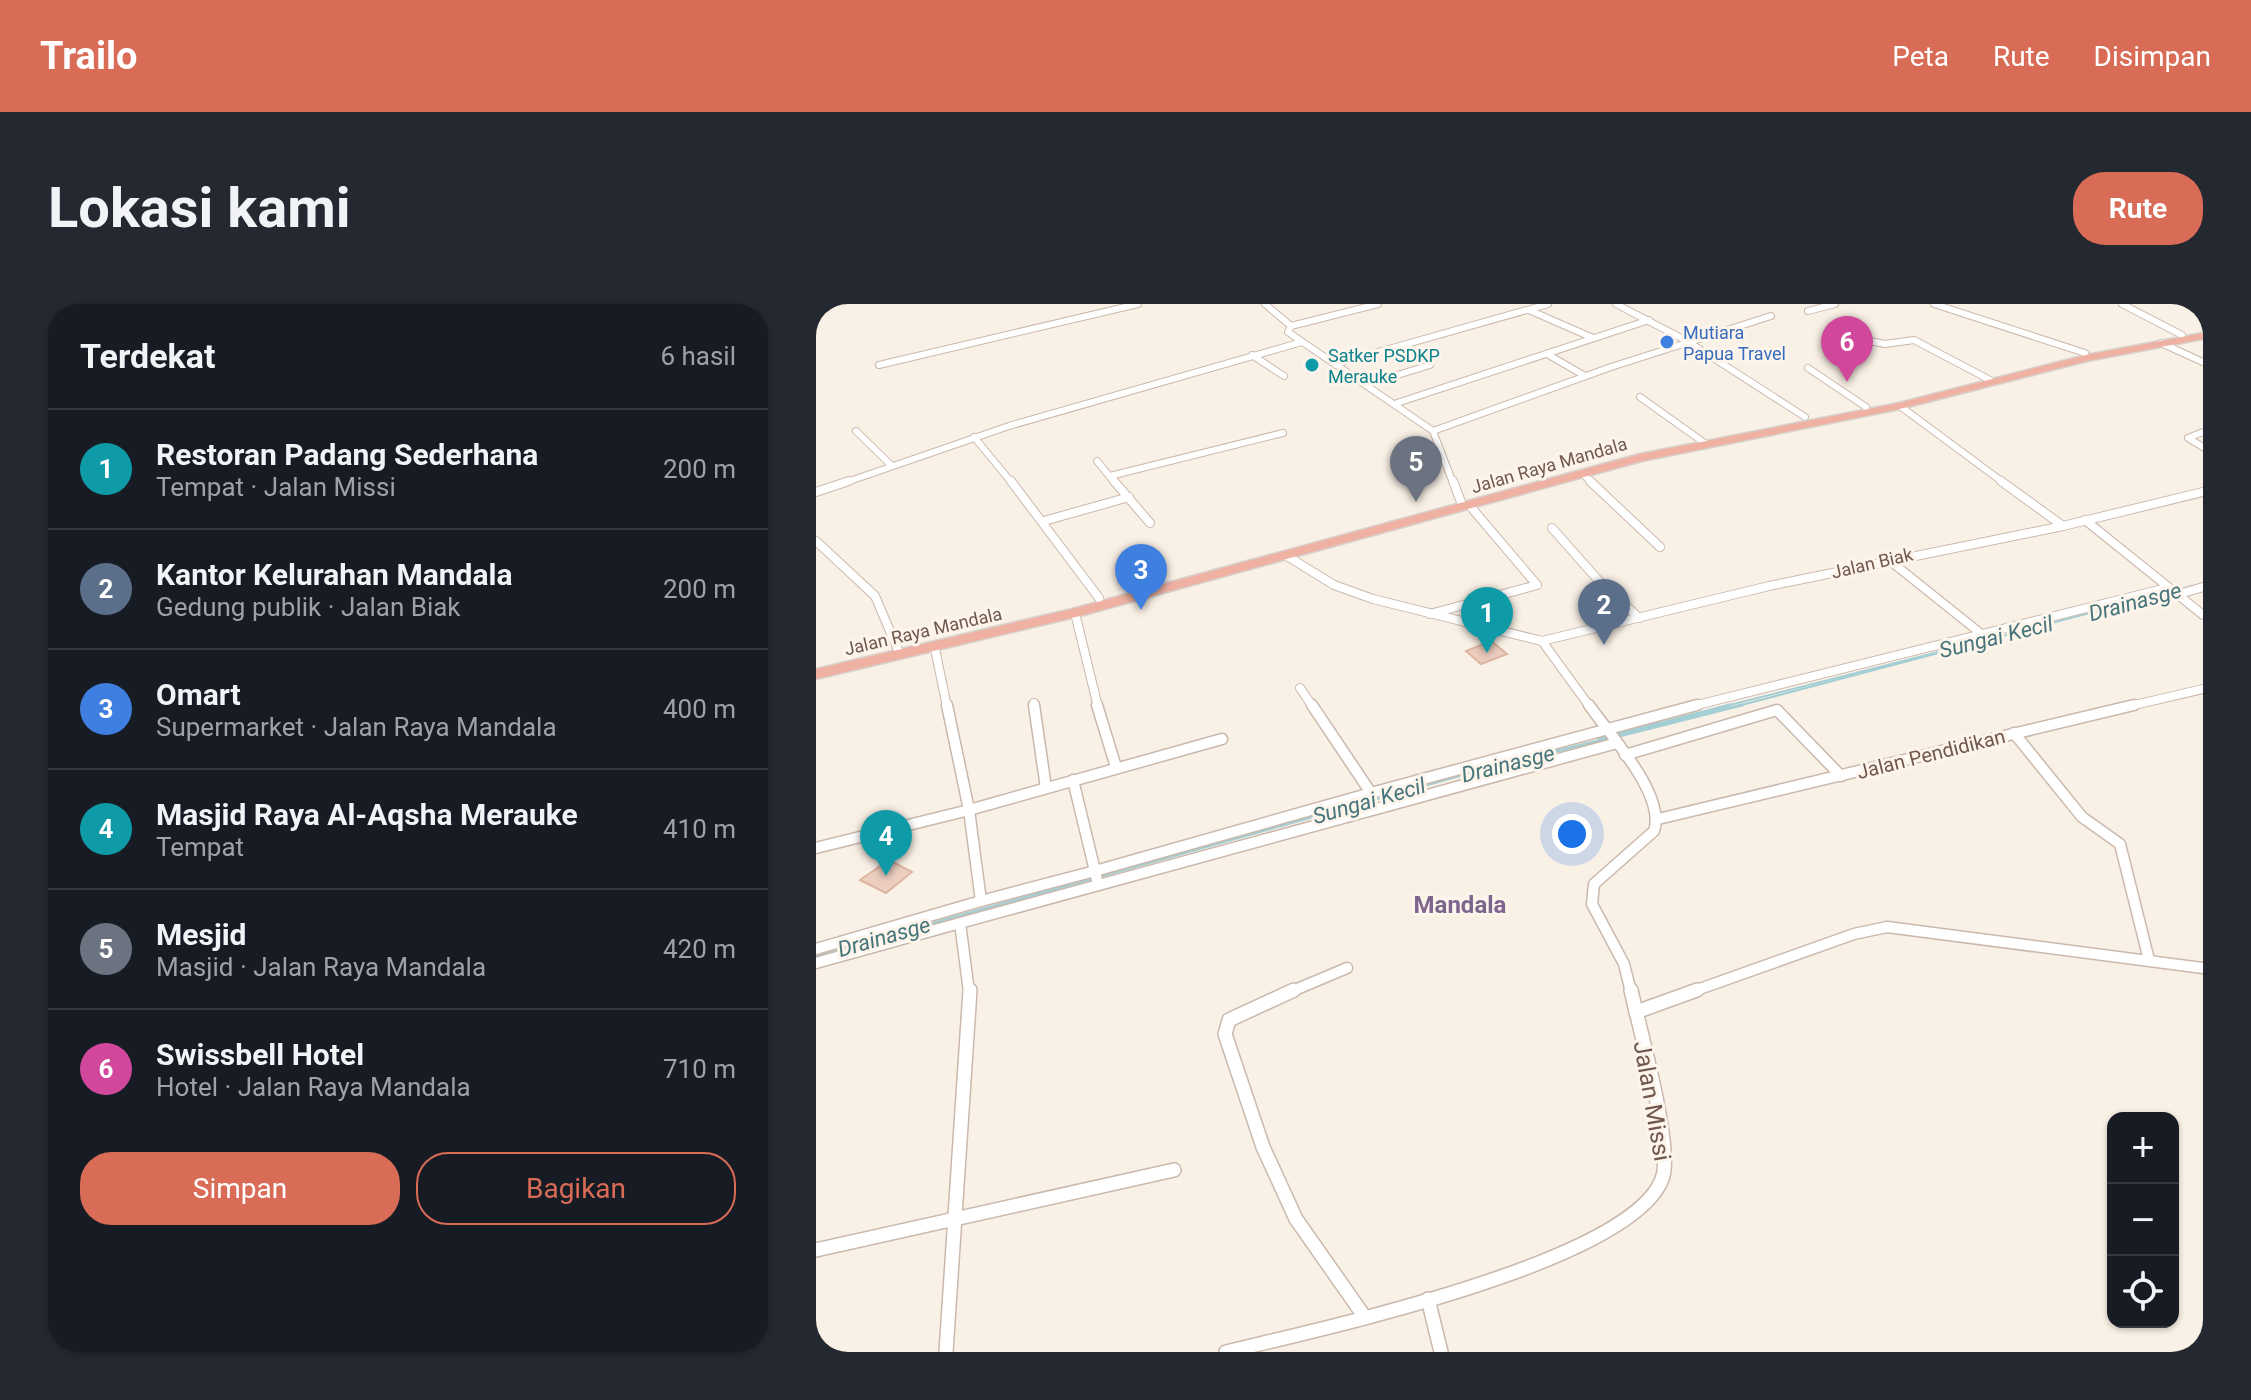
<!DOCTYPE html>
<html lang="id">
<meta charset="utf-8">
<style>
body{margin:0;font-family:Roboto,sans-serif;background:#242831;color:#f1f3f6}
.controls{position:absolute;right:24px;bottom:24px;display:grid;overflow:hidden;border-radius:16px;box-shadow:0 2px 6px #0004}
.controls button{width:72px;height:72px;display:grid;place-items:center;padding:0;border:0;border-bottom:2px solid #363941;background:#171b24;color:#f1f3f6;font:40px sans-serif}
.you{position:absolute;left:756px;top:530px;width:28px;height:28px;margin:-20px;border:6px solid #fff;border-radius:50%;background:#1a73e8;box-shadow:0 0 0 12px #1a73e833}
.badge{display:grid;place-items:center;width:52px;height:52px;border-radius:50%;background:#d96c56;color:#fff;font-size:26px;font-weight:700}
.pin{position:absolute;translate:-50% -66px;filter:drop-shadow(0 2px 4px #0008)}
.pin::after{content:'';position:absolute;top:42px;width:28px;height:24px;background:inherit;clip-path:polygon(0 0,100% 0,50% 100%)}
.list{margin:0;padding:0;list-style:none}
h2{display:flex;justify-content:space-between;align-items:center;height:104px;margin:0;padding:0 32px;font-size:34px}
h2 small{font-size:26px;font-weight:400;color:#9ea1a6}
.list li{display:grid;grid-template-columns:52px 1fr auto;gap:24px;align-items:center;box-sizing:border-box;height:120px;padding:0 32px;border-top:2px solid #363941}
.list b{display:block;font-size:30px;white-space:nowrap}
.list p{margin:0;font-size:26px;white-space:nowrap;color:#9ea1a6}
.list em{font-size:26px;font-style:normal;color:#9ea1a6}
.actions{display:flex;gap:16px;padding:24px 32px}
.actions a{flex:1;padding:18px 0;border:2px solid #d96c56;border-radius:32px;text-align:center;font-size:28px;color:#d96c56}
.actions .main{background:#d96c56;color:#fff}
.icon{flex:none;width:44px;height:44px;fill:none;stroke:currentColor;stroke-width:2;stroke-linecap:round;stroke-linejoin:round}
.map{position:relative;flex:none;width:1387px;height:1048px;overflow:hidden;border-radius:32px}
header{display:flex;align-items:center;gap:48px;box-sizing:border-box;height:112px;padding:0 40px;background:#d96c56;color:#fff}
header strong{font-size:38px}
nav{display:flex;gap:44px;margin-inline-start:auto;font-size:28px}
.intro{display:flex;align-items:center;justify-content:space-between;box-sizing:border-box;height:192px;padding:0 48px}
h1{margin:0;font-size:56px}
.button{padding:20px 36px;border-radius:32px;background:#d96c56;color:#fff;font-size:28px;font-weight:700}
main{display:flex;gap:48px;padding:0 48px}
aside{flex:1;background:#171b24;border-radius:32px;box-shadow:0 2px 6px #0004}
.map>svg:first-child{display:block}
</style>
<header>
<strong>Trailo</strong>
<nav><a>Peta</a><a>Rute</a><a>Disimpan</a></nav>
</header>
<div class="intro"><h1>Lokasi kami</h1><a class="button">Rute</a></div>
<main>
<aside>
<h2>Terdekat<small>6 hasil</small></h2>
<ul class="list">
<li><span class="badge" style="background:#0f9aa8">1</span><div><b>Restoran Padang Sederhana</b><p>Tempat · Jalan Missi</p></div><em>200 m</em></li>
<li><span class="badge" style="background:#5c6f8a">2</span><div><b>Kantor Kelurahan Mandala</b><p>Gedung publik · Jalan Biak</p></div><em>200 m</em></li>
<li><span class="badge" style="background:#3f7fe0">3</span><div><b>Omart</b><p>Supermarket · Jalan Raya Mandala</p></div><em>400 m</em></li>
<li><span class="badge" style="background:#0f9aa8">4</span><div><b>Masjid Raya Al-Aqsha Merauke</b><p>Tempat</p></div><em>410 m</em></li>
<li><span class="badge" style="background:#6b7280">5</span><div><b>Mesjid</b><p>Masjid · Jalan Raya Mandala</p></div><em>420 m</em></li>
<li><span class="badge" style="background:#d1479c">6</span><div><b>Swissbell Hotel</b><p>Hotel · Jalan Raya Mandala</p></div><em>710 m</em></li>
</ul>
<div class="actions"><a class="main">Simpan</a><a>Bagikan</a></div>
</aside>
<div class="map">
<svg width="1387" height="1048" viewBox="0 0 1387 1048">
<rect width="100%" height="100%" fill="#faf1e6"/>
<g fill="none" stroke-linecap="round" stroke-linejoin="round">
<g stroke="#a3ced3" stroke-width="2">
<polyline points="906,403 1178,334"/>
<polyline points="918,403 1376,282"/>
</g>
<g stroke="#a3ced3" stroke-width="3">
<polyline points="803,432 926,401"/>
<polyline points="783,435 914,401"/>
<polyline points="0,652 674,463 795,434"/>
</g>
</g>
<g fill="#edcfc0" stroke="#deb5a2" stroke-width="2">
<polygon points="675,337 691,350 665,360 650,347"/>
<polygon points="73,556 96,568 70,589 44,576"/>
</g>
<g fill="none" stroke-linecap="round" stroke-linejoin="round">
<g stroke="#cbb8ad" stroke-width="8">
<g id="street-far3">
<polyline points="449,0 475,22"/>
<polyline points="562,0 475,22 472,28 617,127 637,179"/>
<polyline points="800,0 871,37 989,113"/>
<polyline points="1118,0 1269,49"/>
<polyline points="1306,0 1366,31"/>
<polyline points="713,6 777,34"/>
<polyline points="992,7 1019,0"/>
<polyline points="1345,39 1387,58"/>
<polyline points="1018,40 1044,35 1069,40 1098,36 1174,76"/>
<polyline points="731,50 769,72"/>
<polyline points="436,51 468,72"/>
<polyline points="520,60 732,0"/>
<polyline points="63,61 322,0"/>
<polyline points="992,64 1050,103"/>
<polyline points="552,80 614,61"/>
<polyline points="824,93 890,140"/>
<polyline points="581,99 833,16"/>
<polyline points="1084,102 1188,179"/>
<polyline points="40,127 76,162"/>
<polyline points="617,127 795,63 955,12"/>
<polyline points="1387,128 1372,134 1387,143"/>
<polyline points="158,133 196,179"/>
<polyline points="281,157 299,179"/>
<polyline points="766,169 776,179"/>
<polyline points="294,172 467,129"/>
<polyline points="28,179 193,122 486,38"/>
</g>
</g>
<g stroke="#cbb8ad" stroke-width="10">
<g id="street-far2">
<polyline points="195,177 283,294"/>
<polyline points="298,177 334,219"/>
<polyline points="637,177 645,198"/>
<polyline points="774,177 844,243"/>
<polyline points="1185,177 1247,222"/>
<polyline points="0,188 33,177"/>
<polyline points="1269,216 1387,311"/>
<polyline points="228,217 313,193"/>
<polyline points="736,224 783,277 823,314"/>
<polyline points="0,237 59,292 82,346"/>
<polyline points="471,252 518,281 557,295 726,337 774,403"/>
<polyline points="1073,256 1168,332"/>
<polyline points="1360,291 1387,283"/>
<polyline points="259,309 282,403"/>
<polyline points="614,310 721,281 654,202"/>
<polyline points="726,337 953,282 1247,222 1387,188"/>
<polyline points="119,345 131,403"/>
<polyline points="484,384 497,403"/>
<polyline points="218,399 219,403"/>
<polyline points="873,403 1351,284"/>
<polyline points="1310,403 1387,385"/>
</g>
</g>
<g stroke="#cbb8ad" stroke-width="13">
<g id="street-far1">
<polyline points="218,401 230,484"/>
<polyline points="281,401 300,463"/>
<polyline points="496,401 555,489 881,401"/>
<path d="M773,401C794,431 850,491 838,527L778,580L776,600L808,660L815,688"/>
<polyline points="1198,429 1266,513 1304,540 1333,656"/>
<polyline points="809,451 961,406 1025,472"/>
<polyline points="842,515 1318,401"/>
<polyline points="0,544 153,506 406,435"/>
<polyline points="282,581 279,567 555,489"/>
<polyline points="165,597 279,567 257,476"/>
<polyline points="144,619 801,439"/>
<polyline points="0,645 165,597 153,506 131,401"/>
<polyline points="0,659 144,619 153,688"/>
<polyline points="474,688 531,664"/>
<polyline points="875,688 1038,630 1071,623 1387,664"/>
</g>
</g>
<g stroke="#cbb8ad" stroke-width="16">
<g id="street">
<polyline points="478,686 413,716 409,730 447,843 480,915 548,1012"/>
<polyline points="820,708 881,686"/>
<polyline points="0,946 358,866"/>
<polyline points="612,995 625,1048"/>
<polyline points="130,1048 154,686"/>
<path d="M410,1048C495,1027 822,958 847,872C856,840 823,723 815,686"/>
</g>
</g>
<g stroke="#d7d0cd" stroke-width="3">
<polygon id="highway" points="1387,29 1387,35 1271,57 1084,105 826,157 264,312 0,375 0,365 256,305 824,150 1083,99 1270,51"/>
</g>
<use href="#street-far3" stroke="#fff" stroke-width="6"/>
<use href="#street-far2" stroke="#fff" stroke-width="8"/>
<use href="#street-far1" stroke="#fff" stroke-width="10"/>
<use href="#street" stroke="#fff" stroke-width="13"/>
<use href="#highway" fill="#efb2a2" fill-rule="evenodd"/>
</g>
<circle fill="#3f7fe0" stroke="#fdf5eb" stroke-width="3" cx="851" cy="38" r="8"/>
<circle fill="#0f9aa8" stroke="#fdf5eb" stroke-width="3" cx="496" cy="61" r="8"/>
<g text-anchor="middle" dominant-baseline="central" stroke-width="6" stroke-linejoin="round" paint-order="stroke">
<g font-size="18" fill="#366cbe" stroke="#fdf5eb" text-anchor="start">
<text x="867" y="28">Mutiara<tspan x="867" dy="21">Papua Travel</tspan></text>
</g>
<g font-size="18" fill="#0d838f" stroke="#fdf5eb" text-anchor="start">
<text x="512" y="51">Satker PSDKP<tspan x="512" dy="21">Merauke</tspan></text>
</g>
<g font-size="18" fill="#71584d" stroke="#fdf5eb">
<text transform="translate(733 161) rotate(-16)">Jalan Raya Mandala</text>
<text transform="translate(1056 259) rotate(-13)">Jalan Biak</text>
<text transform="translate(107 327) rotate(-13)">Jalan Raya Mandala</text>
</g>
<g font-size="20" fill="#71584d" stroke="#fdf5eb">
<text transform="translate(1115 450) rotate(-14)">Jalan Pendidikan</text>
</g>
<g font-size="22" font-style="italic" fill="#46767b" stroke="#fdf5eb">
<text transform="translate(1319 298) rotate(-15)">Drainasge</text>
<text transform="translate(1180 333) rotate(-14)">Sungai Kecil</text>
<text transform="translate(692 460) rotate(-14)">Drainasge</text>
<text transform="translate(553 497) rotate(-16)">Sungai Kecil</text>
<text transform="translate(68 633) rotate(-16)">Drainasge</text>
</g>
<g font-size="24" font-weight="bold" fill="#7d658d" stroke="#fdf5eb">
<text x="644" y="601">Mandala</text>
</g>
<g font-size="24" fill="#71584d" stroke="#fdf5eb">
<text transform="translate(836 797) rotate(80)">Jalan Missi</text>
</g>
</g>
</svg>
<div class="controls">
<button>+</button>
<button>−</button>
<button><svg class="icon" aria-label="locate" viewBox="0 0 24 24"><circle cx="12" cy="12" r="6"/><path d="M12 2v4M12 18v4M2 12h4M18 12h4"/></svg></button>
</div>
<div class="you"></div>
<div class="pin badge" style="left:671px;top:349px;background:#0f9aa8">1</div>
<div class="pin badge" style="left:788px;top:341px;background:#5c6f8a">2</div>
<div class="pin badge" style="left:325px;top:306px;background:#3f7fe0">3</div>
<div class="pin badge" style="left:70px;top:572px;background:#0f9aa8">4</div>
<div class="pin badge" style="left:600px;top:198px;background:#6b7280">5</div>
<div class="pin badge" style="left:1031px;top:78px;background:#d1479c">6</div>
</div>
</main>
